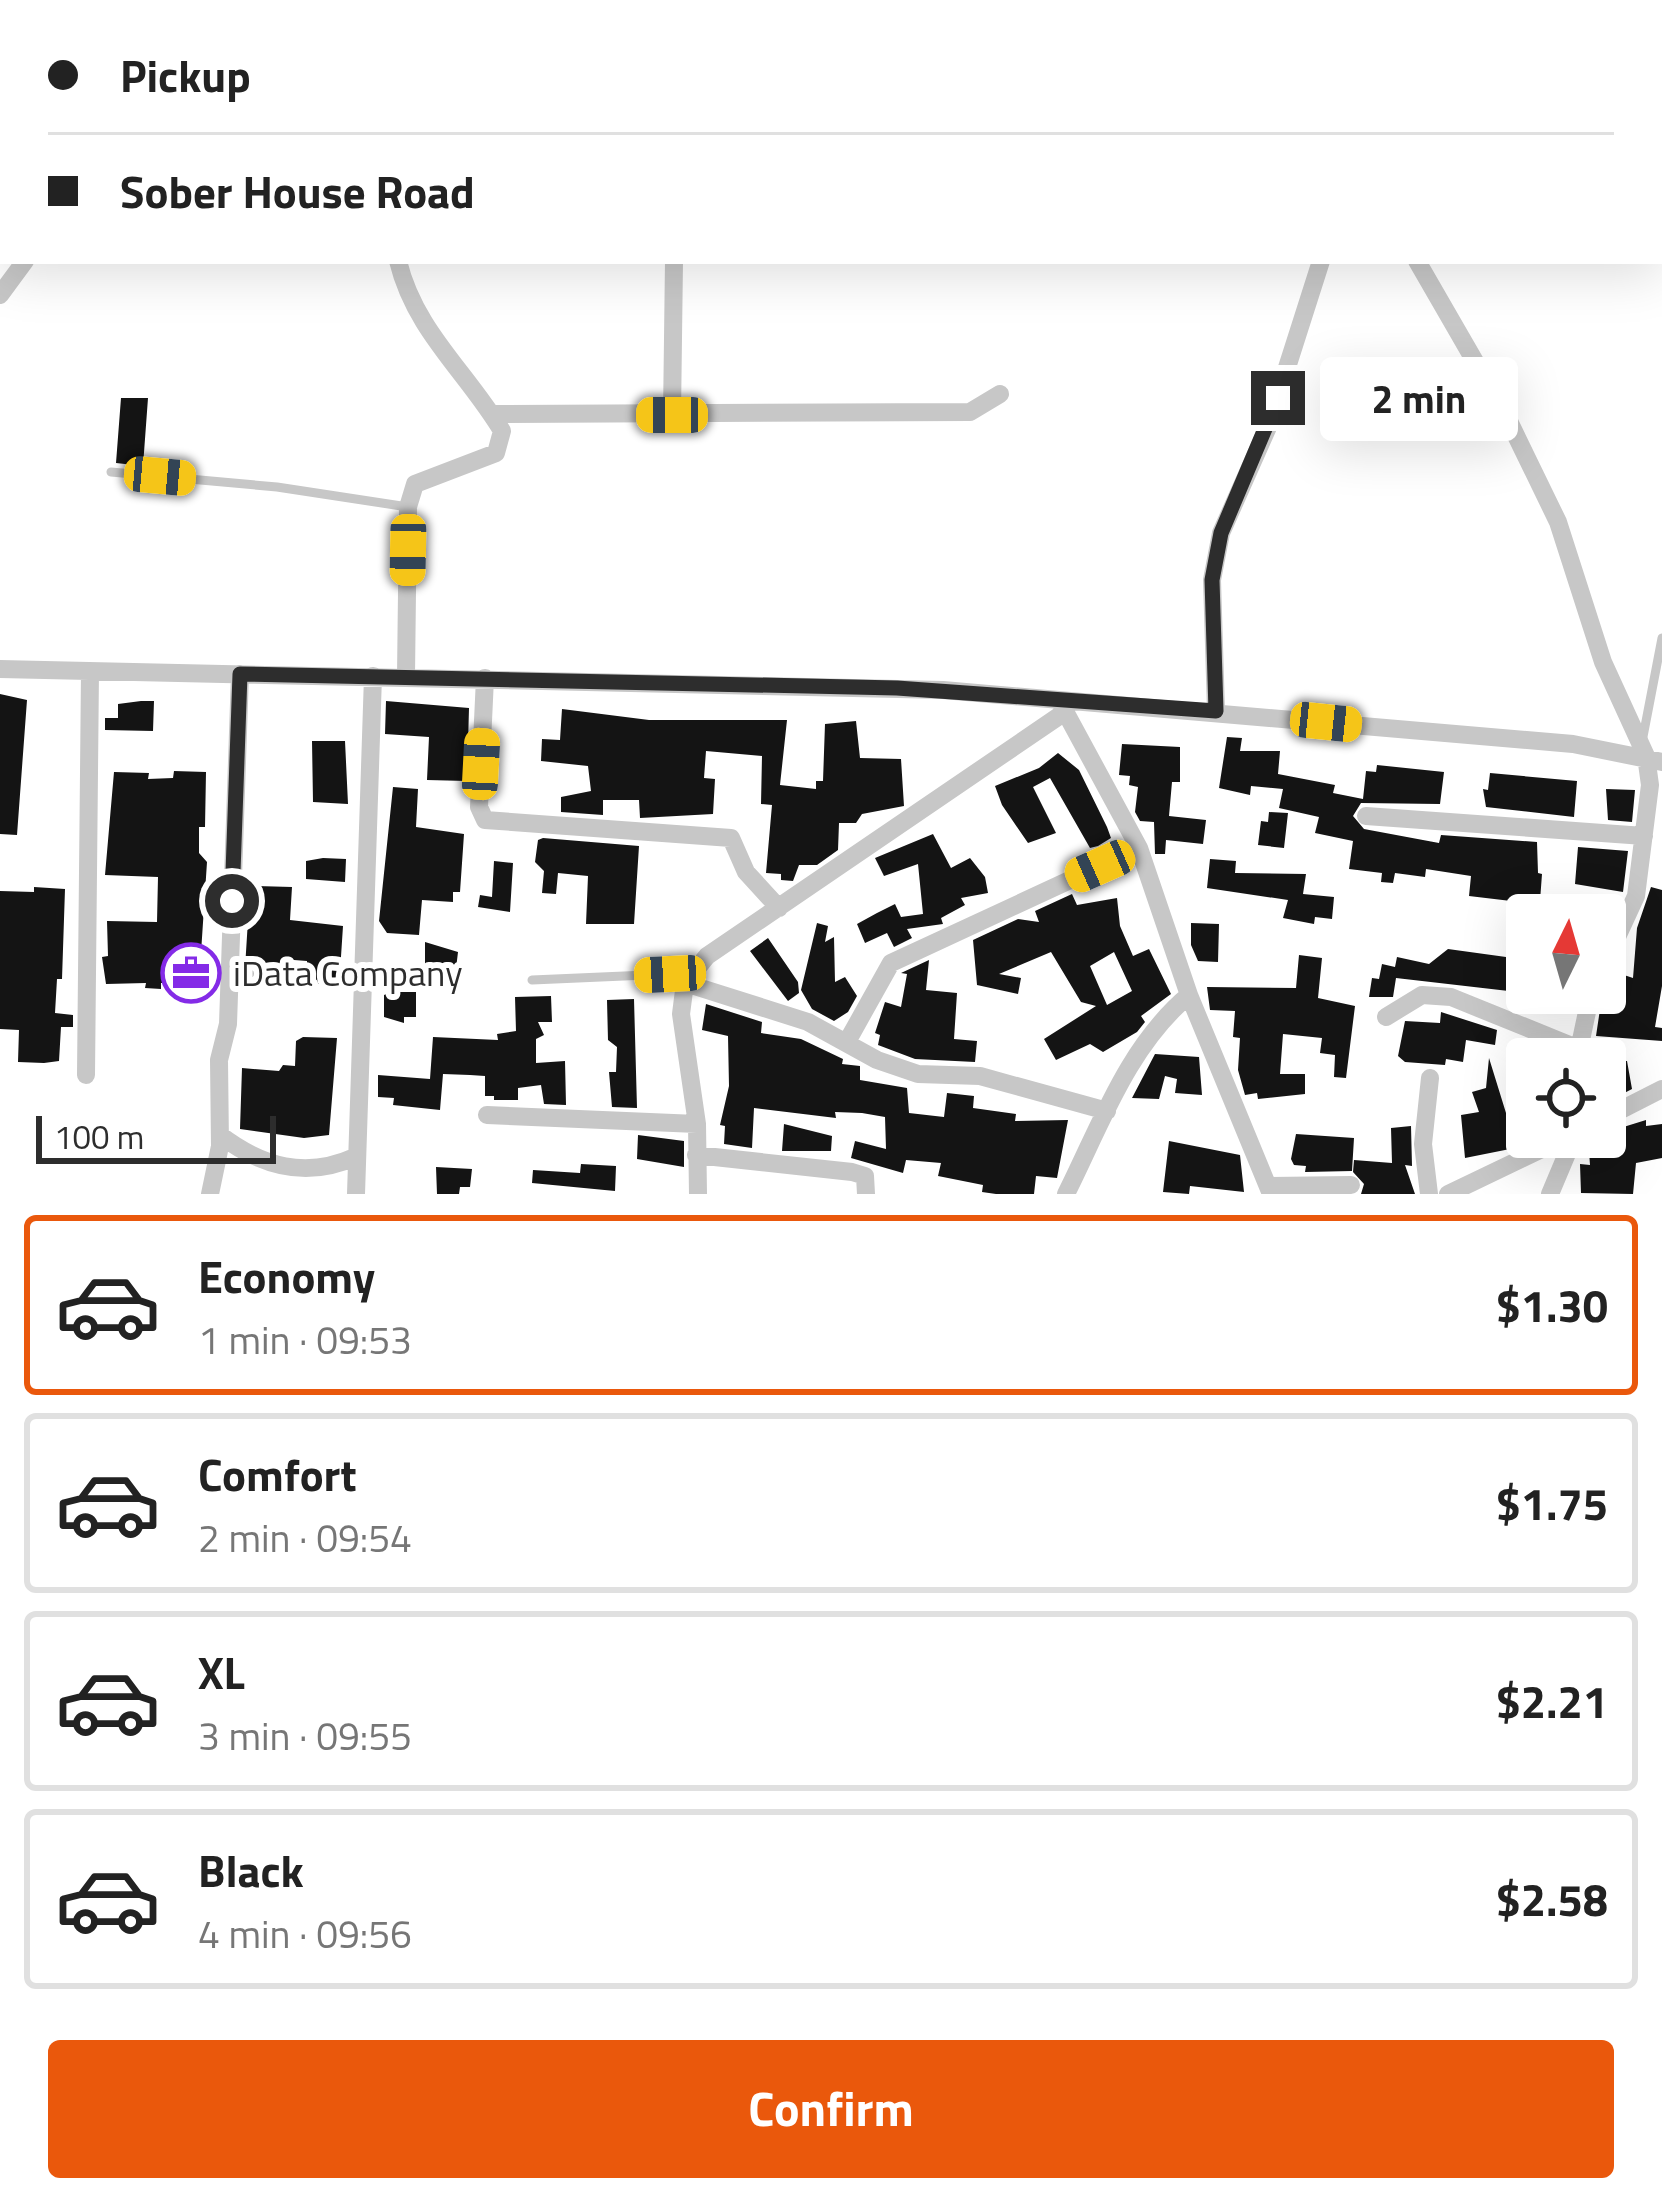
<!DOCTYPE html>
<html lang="en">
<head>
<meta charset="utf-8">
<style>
  body { margin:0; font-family:"Titillium Web",sans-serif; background:#f2f2f2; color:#222; height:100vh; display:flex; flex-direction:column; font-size:45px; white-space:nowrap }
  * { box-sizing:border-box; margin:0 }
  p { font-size:39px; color:#767676 }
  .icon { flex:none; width:66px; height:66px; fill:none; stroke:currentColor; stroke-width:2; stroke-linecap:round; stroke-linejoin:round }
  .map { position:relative; height:1194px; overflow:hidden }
  .panel { display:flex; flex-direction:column; background:#fff; flex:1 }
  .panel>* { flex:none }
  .hud { position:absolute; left:0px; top:0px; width:1662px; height:264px; box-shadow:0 12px 48px #0002; display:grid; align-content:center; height:264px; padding:0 48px; background:#fff }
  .needle { width:78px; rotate:5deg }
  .controls { position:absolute; left:1506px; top:894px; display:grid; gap:24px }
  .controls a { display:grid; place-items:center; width:120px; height:120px; border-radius:12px; background:#fff; box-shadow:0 12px 48px #0002; font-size:60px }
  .scale { position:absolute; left:36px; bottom:30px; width:240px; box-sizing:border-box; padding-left:12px; border:6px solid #2d2d2d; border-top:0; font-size:33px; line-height:42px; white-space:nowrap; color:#2d2d2d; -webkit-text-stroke:9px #fff; paint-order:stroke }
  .end { position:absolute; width:54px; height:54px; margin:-27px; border:15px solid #2d2d2d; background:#fff; box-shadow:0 0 0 6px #fff }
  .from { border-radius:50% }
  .bubble { position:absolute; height:84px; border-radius:12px; background:#fff; box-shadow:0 12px 48px #0002; font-size:39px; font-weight:700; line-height:84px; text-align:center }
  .car { position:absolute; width:36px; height:72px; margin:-36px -18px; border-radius:15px; box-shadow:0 0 9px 3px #0007; background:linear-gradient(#f5c518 24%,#345 0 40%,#f5c518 0 76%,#345 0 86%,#f5c518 0) }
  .hud b { display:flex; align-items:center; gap:42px; height:114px; font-size:45px }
  .hud b+b { border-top:3px solid #e0e0e0 }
  .hud i { width:30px; height:30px; background:#222 }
  ul { padding:21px 0 0; list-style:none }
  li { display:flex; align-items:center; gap:36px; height:180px; margin:0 24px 18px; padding:0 24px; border:6px solid #e0e0e0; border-radius:12px }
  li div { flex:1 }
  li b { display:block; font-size:45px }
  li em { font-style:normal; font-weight:700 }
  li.current { border-color:#ea580c }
  li>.icon { width:108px; height:108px; stroke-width:1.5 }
  .action { display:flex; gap:24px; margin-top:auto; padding:24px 48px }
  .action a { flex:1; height:138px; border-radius:12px; background:#ea580c; color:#fff; font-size:48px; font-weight:700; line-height:138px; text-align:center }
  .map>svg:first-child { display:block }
  .building { fill:#141414; fill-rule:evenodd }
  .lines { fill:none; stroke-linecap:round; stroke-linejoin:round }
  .lane { stroke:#c7c7c7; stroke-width:9 }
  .street { stroke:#c7c7c7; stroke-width:18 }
  .route { stroke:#2d2d2d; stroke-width:15 }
  .labels { text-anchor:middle; stroke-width:12; stroke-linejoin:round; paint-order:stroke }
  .poi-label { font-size:36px; fill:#2d2d2d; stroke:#fff; text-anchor:start }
</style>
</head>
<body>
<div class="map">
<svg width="1662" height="1194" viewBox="0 0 1662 1194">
  <rect width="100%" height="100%" fill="#fff"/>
  <path class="building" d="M121,398h27l-5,68 -27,-3z
    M0,694l27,6 -10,135 -17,-1z
    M141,701h13l-1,30 -48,-1v-12h13v-14z
    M386,701l83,7 -2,73 -40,-1 2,-43 -44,-3z
    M562,709l87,11h138l-7,65 36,4v-8h7l2,-57 31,-3 4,37 41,1 3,47 -42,8 -6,9h-17l-1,27 -21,15h-18l-6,16 -12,-1v-6l-15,-1 6,-68 -11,-1 1,-48 -56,-5 -2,27 11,1 -2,35 -73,4 -1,-18h-36v15l-42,-3v-15l30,-6 -3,-25 -47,-5 1,-22 18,1z
    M1227,737l15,1 -2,13h40l-2,23 57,11 -2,8 30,6 3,-28 10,1 1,-7 67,7 -4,32 -79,-1 -8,13 11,13 75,14 2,-8 96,7 1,31 4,1 -2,27 -6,-1 -1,15h-6v78l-131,-15 -3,19h-24l3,-19 7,1 3,-15 13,3 2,-10 32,7 19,-15 58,8 5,-56 -42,-5 2,-20 -45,-7 -1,8 -30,-4 -2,10 -12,-1 1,-9 -33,-4 4,-28 -38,-8 4,-16 -40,-9 4,-19 -32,-3 -1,9 -31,-7z
    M312,741h33l3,63 -35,-2z
    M1122,744l58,3v35h-8l-3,34 37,4 -3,24 -37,-4 -1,14h-10l-1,-32 -14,-1 -5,-9 3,-25 -9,-2 1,-9 -11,-1z
    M1058,753l21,17 28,57 4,11 -13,8 -8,2 -40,-70 -17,9 23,46 -28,10 -26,-38 -7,-19 44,-18z
    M174,771l32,1 -1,55h-6v26l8,9 -8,121h-38v6l-16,-1 1,-5 -40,1 -4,-27 6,-1 -1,-35 50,1 1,-45 -53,-2 9,-103 35,1 -1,6 25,-1z
    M1490,773l87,8 -3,36 -88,-10 -3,-18 5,1z
    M393,787l25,2 -2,38 48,7 -4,58h-7v10l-31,-2 -3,35 -32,-2 -8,-12z
    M1606,789l29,1 -3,32 -24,-2z
    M1269,812l19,1 -4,35 -26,-3 3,-24 7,1z
    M933,834l18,34 19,-10 15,19 3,16 -27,5 4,7 -24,13 2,6 -36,5 5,9 -18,9 -7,-14 -22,10 -8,-19 20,-11 18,-9 6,13 22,-3 -5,-50 -34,12 -9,-18z
    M543,838l96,8 -5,78h-48l2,-48 -30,-3 -2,21 -14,-1 2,-22 -9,-9 3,-22z
    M1578,847l50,4 -5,41 -48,-8z
    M323,858l23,1 -1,23 -39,-3v-18z
    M1210,859l26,2 -1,12 71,1 -3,20 31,3 -2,22 -17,-2 -1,7 -31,-6 5,-18 -81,-12z
    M494,861l19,2 -3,49 -32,-5 2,-12 12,2z
    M256,886l36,1 -2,33 53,6 -4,61 -32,-5v-21l-26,-2 -2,27 -35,-2 6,-96z
    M34,887l31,2 -3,90h-5l-2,34 18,2v12h-12l-2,34 -15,2 -26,-1 1,-32 -19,-1v-138l34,1z
    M1651,887l11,3v96l-7,41 7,1v13l-66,-5 9,-60 10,-4 18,6 4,-50z
    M1072,894l5,11 40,-7 3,28 13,30 16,-7 22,45 -30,22 4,6 -8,10 -34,20 -13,-8 -34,16 -12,-21 52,-33 -15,-4 -30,-50 -52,22 22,4 -3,16 -41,-9 -4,-45 45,-21 21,3 -4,-11zM1114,952l18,39 -25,14 -17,-39z
    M817,923l11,3 -3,16 9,-5 1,45 10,-5 12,19 -9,16 -14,9 -22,-12 -11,-19z
    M1191,923l28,1 -1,38 -20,-1 -7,-16z
    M768,938l30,44 1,11 -11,8 -38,-50z
    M425,942l33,10 -3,25 -30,-4z
    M1299,955l23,3 -4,40 37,8 -9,72 -12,-1 1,-22 -15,-2 2,-15 -39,-4 -3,40h25v20l-47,5 -1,-6 -12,2 -7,-25 2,-32 -7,-1 2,-26 -25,-1 -3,-23 89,1z
    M929,960l-3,30 31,3 -3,46 23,2 -2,21 -60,-3 -37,-14 2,-10 -5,-2 10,-31 16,5 6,-33 -6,-1z
    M391,992h25v25h-12v6l-20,-6v-22z
    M551,996l1,26h-14l6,13 -8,4v24l29,-2 1,44 -22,-1 -3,-19 -23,3v12h-24v-4h-9v-20l-15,-1 -27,-1 -3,36 -47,-5 1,-7 -16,-1v-22l52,4 3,-42 65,3 -1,-6 19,-3 -1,-34z
    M634,999l3,109 -25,-1 -3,-35h7l1,-25 -9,-7 -1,-40z
    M706,1004l56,18 -1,11 40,6 42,20 -1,5 18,2v14l47,8 2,25 35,4 3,-24 27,3 -1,12 43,6 -1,7 53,-1 -11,58 -21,-2 -2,18h-38l-14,-2 1,-7 -45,-9 3,-13 -35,-3 -3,13 -52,-15 4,-17 31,8 -1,-32 -23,-4 -27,-1 1,6 -82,-10 -2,40 -28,-4 1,-18 -5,-1 9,-39 -1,-50 -26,-6z
    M1441,1012l56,18 -2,15 -29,-5 -3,22 -17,-3 -1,6 -40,-3 -7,-6 7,-35 35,2z
    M303,1037l34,1 -8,97 -25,3 -64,-9 2,-61 37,3 4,-6 12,1 1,-25z
    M1155,1054l44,3 3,38 -27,-2 2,-14 -12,-3 -6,23 -27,-1z
    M1489,1058l17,55 4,36 -45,9 -4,-43 18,-3 -7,-20 14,-4z
    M1605,1060l22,1 5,28 -27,14z
    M1646,1120v6l16,-2v34l-26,5 -3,31 -52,-1 -1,-29 10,1 -2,-27z
    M784,1124l48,12 -1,15h-49z
    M1411,1126l1,40 -7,-1 10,29h-54l3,-10 -11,-12 1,-12 38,3 -1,-35z
    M1296,1134l58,4 -2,33 -47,1 1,-6 -12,-1 -3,-6z
    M638,1135l46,6v26l-47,-8z
    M1169,1141l71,14 4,37 -54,-6 -1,8 -26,-2z
    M581,1164l35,2 -1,25 -83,-8 1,-13 47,3z
    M436,1167l36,2 -2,18h-10l-1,7h-22z"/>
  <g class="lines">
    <path class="lane" d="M111,472l166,15 131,20
      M1642,742l20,-104
      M532,980l138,-6 15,9"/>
    <path class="street" d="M391,0v3
      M1402,3l1,-3
      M0,65h3
      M398,261c17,70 68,110 104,170l-6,22 -81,31 -7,23 -2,169
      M1417,261l90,156 51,105 45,140 43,94 4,29 -14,111 -31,67
      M0,295l25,-34
      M491,414l479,-2 30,-18
      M672,415l2,-154
      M0,669l943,21 630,54 89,18
      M485,678l-6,129 6,13 246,18 15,34 33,36
      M1061,704l78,144 50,147 82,199
      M1216,711l-4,-131 9,-47 47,-106 53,-166
      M1366,816l278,20
      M685,983l123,39 69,38 41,14 62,2 127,35
      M1386,1017l36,-22 29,2 126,51
      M848,1040l43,-77 248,-115
      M1577,1059l14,-66
      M86,1075l4,-404
      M487,1115l210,9
      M1605,1118l57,-29
      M220,1135c42,32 86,44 135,22
      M696,1155l156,17 13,4 1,18
      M1268,1186l83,-1
      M210,1194l10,-48 -1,-86 9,-36 12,-350
      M356,1194l17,-518
      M698,1194l-1,-70 -16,-110 4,-31 22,-27 358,-244
      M1066,1194c35,-70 62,-148 123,-199
      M1429,1194l-6,-50 7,-66
      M1448,1194l119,-57
      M1550,1194l24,-57"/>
  </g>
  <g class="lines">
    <path class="route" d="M232,901l8,-227 657,14 319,23 -4,-131 9,-47 57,-135"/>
  </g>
  <defs>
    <symbol id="office-ring" viewBox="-11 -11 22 22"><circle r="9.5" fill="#fff" stroke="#842be7" stroke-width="1.5"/><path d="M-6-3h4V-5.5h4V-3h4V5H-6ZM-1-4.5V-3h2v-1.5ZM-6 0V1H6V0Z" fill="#842be7"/></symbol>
  </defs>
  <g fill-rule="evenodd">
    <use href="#office-ring" x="158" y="940" width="66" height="66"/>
  </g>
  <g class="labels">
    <g class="poi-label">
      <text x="233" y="986">iData Company</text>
    </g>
  </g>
</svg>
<div class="controls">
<a><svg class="needle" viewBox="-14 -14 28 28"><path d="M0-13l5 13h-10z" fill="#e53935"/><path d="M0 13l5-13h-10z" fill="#767676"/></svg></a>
<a><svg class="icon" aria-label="locate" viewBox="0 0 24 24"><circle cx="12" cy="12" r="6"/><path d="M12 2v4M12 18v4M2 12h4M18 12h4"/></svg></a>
</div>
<div class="scale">100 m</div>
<i class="end from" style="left:232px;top:901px"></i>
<i class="end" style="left:1278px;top:398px"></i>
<div class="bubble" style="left:1320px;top:357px;width:198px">2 min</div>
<i class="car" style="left:672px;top:415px;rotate:270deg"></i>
<i class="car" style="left:160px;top:476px;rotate:95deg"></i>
<i class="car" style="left:408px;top:550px;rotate:181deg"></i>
<i class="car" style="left:1326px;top:722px;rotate:96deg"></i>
<i class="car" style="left:481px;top:764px;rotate:3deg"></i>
<i class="car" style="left:1100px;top:866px;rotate:246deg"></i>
<i class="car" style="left:670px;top:974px;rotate:267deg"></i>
<div class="hud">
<b><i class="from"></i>Pickup</b>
<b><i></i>Sober House Road</b>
</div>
</div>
<section class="panel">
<ul>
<li class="current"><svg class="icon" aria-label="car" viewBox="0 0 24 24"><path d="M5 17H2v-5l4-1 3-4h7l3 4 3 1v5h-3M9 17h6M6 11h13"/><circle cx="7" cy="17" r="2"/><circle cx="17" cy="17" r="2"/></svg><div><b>Economy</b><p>1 min · 09:53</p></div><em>$1.30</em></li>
<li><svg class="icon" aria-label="car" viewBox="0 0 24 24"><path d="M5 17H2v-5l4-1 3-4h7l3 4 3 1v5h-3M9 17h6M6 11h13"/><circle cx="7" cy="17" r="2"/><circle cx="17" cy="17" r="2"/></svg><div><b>Comfort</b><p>2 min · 09:54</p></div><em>$1.75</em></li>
<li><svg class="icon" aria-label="car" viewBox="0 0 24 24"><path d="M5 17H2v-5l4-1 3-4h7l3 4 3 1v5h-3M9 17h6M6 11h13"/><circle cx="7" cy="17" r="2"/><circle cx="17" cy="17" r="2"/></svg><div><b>XL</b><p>3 min · 09:55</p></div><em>$2.21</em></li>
<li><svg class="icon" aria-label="car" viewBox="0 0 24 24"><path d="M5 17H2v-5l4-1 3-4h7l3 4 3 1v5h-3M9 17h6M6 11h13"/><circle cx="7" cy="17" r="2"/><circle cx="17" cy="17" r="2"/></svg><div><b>Black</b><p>4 min · 09:56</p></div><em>$2.58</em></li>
</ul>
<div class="action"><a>Confirm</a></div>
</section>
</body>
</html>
